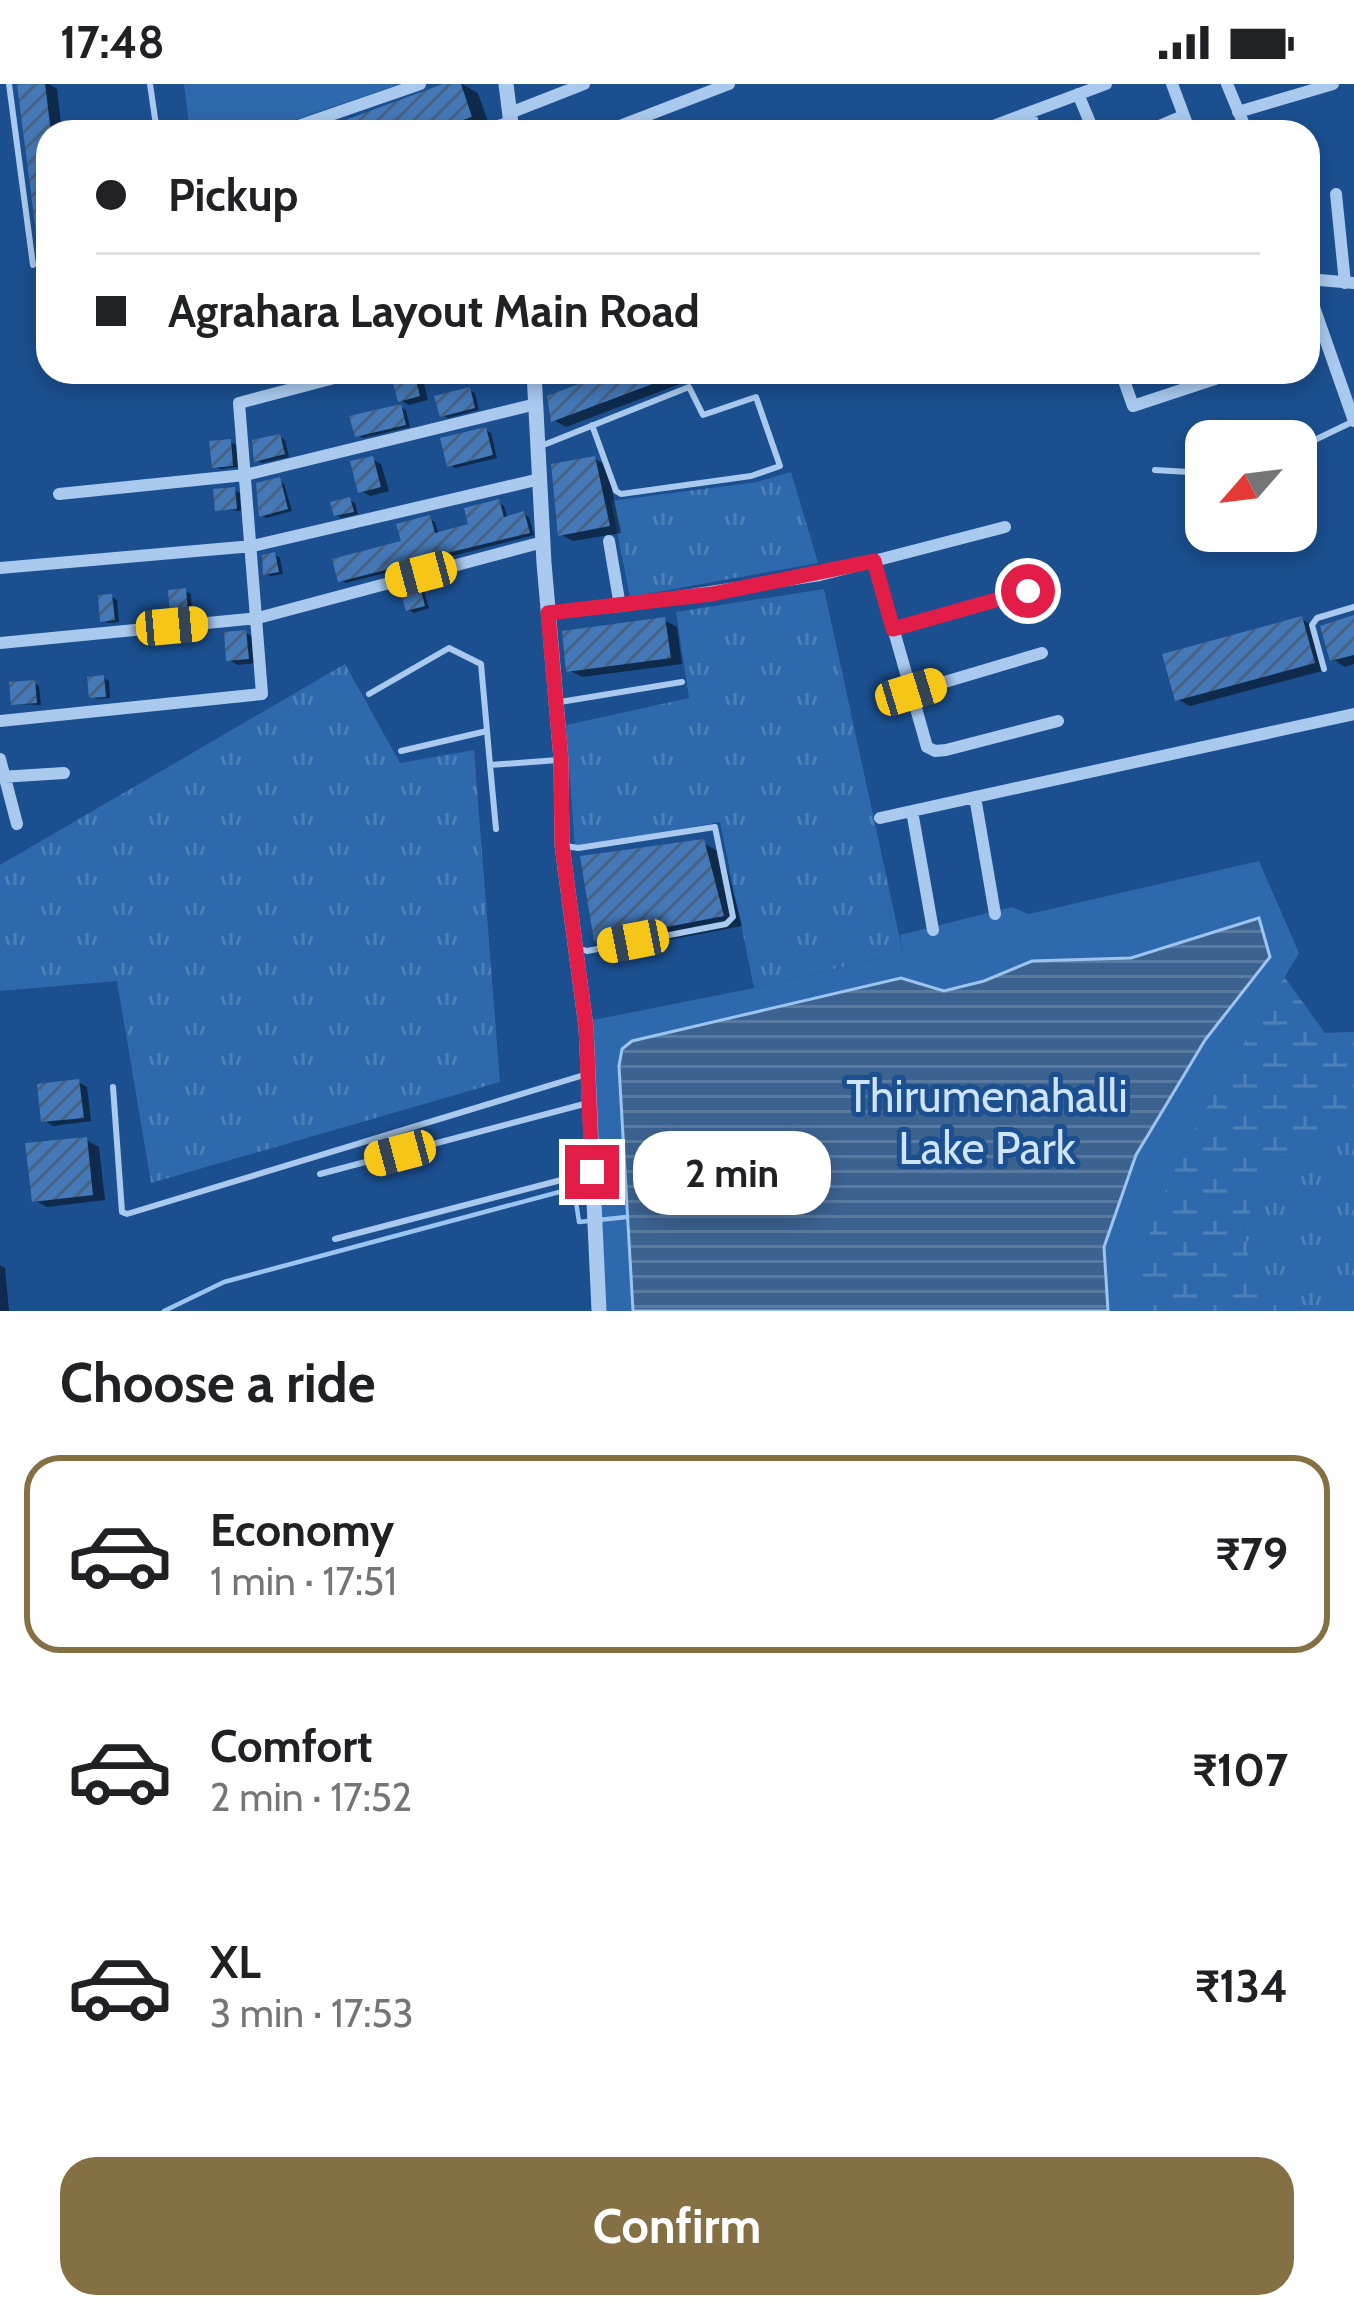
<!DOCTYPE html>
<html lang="en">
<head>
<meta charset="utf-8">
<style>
  body { margin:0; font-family:Cabin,sans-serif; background:#f6f6f6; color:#202124; height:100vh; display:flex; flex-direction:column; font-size:45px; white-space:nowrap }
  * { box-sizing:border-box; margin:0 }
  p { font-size:39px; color:#757577 }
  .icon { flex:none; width:66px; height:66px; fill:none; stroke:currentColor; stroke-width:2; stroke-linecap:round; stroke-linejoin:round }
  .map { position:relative; height:1227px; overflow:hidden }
  .sheet { display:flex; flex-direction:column; background:#fff; flex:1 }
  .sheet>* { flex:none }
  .top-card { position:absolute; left:36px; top:36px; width:1284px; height:264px; border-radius:36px; box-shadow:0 6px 18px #0003; display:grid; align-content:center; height:264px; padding:0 60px; background:#fff }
  .needle { width:78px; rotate:242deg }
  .buttons { position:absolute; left:1185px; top:336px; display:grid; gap:24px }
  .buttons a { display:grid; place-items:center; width:132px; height:132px; border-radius:24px; background:#fff; box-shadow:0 6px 18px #0003; font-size:60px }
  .end { position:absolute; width:54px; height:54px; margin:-27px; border:15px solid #e11d48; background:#fff; box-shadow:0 0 0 6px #fff }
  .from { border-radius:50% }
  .bubble { position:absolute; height:84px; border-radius:36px; background:#fff; box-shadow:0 6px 18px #0003; font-size:39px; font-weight:700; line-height:84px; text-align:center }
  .car { position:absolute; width:36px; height:72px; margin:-36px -18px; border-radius:15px; box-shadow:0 0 9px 3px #0007; background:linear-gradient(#f5c518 24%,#345 0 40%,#f5c518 0 76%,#345 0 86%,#f5c518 0) }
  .top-card b { display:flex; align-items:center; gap:42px; height:114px; font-size:45px }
  .top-card b+b { border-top:3px solid #e0e0e0 }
  .top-card i { width:30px; height:30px; background:#202124 }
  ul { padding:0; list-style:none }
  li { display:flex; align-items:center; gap:36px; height:198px; margin:0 24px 18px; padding:0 36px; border:6px solid transparent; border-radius:36px }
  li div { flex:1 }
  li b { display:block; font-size:45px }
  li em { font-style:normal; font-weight:700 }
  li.active { border-color:#847042 }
  li>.icon { width:108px; height:108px; stroke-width:1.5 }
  h2 { padding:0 60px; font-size:54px; line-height:144px }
  .action { display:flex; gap:24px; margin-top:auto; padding:24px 60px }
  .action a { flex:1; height:138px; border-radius:36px; background:#847042; color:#fff; font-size:48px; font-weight:700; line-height:138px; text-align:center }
  .status { display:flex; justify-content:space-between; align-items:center; height:84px; padding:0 60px; background:#fff; direction:ltr }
  .status svg { height:33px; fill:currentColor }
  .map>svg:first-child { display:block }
  .grass { fill:url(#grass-tufts) }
  .wetland { fill:url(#wetland-marsh) }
  .park { fill:#2e69ad }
  .water { fill:url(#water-rules); stroke:#9cc4f0; stroke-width:3 }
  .shadow { fill:#0007 }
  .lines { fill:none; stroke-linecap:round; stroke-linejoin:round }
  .stream { stroke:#9cc4f0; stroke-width:4.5 }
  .building { fill:url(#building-hatch) }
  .service { stroke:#a9c9ee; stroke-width:6 }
  .minor { stroke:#a9c9ee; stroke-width:12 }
  .tertiary { stroke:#a9c9ee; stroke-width:15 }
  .route { stroke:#e11d48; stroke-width:15 }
  .labels { text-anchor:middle; stroke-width:10; stroke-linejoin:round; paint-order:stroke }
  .park-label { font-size:45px; fill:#cfe3fa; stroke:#1b4f8f }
</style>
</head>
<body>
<div class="status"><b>17:48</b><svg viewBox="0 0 49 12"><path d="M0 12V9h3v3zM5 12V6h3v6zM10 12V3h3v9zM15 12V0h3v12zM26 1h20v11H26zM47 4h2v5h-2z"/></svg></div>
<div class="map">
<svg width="1354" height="1227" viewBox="0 0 1354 1227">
  <defs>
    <pattern id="grass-tufts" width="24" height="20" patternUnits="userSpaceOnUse" patternTransform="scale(3)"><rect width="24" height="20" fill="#2e69ad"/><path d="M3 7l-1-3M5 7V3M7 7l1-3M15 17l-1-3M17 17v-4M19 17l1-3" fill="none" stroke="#4d80b9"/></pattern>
    <pattern id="wetland-marsh" width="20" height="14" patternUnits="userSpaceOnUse" patternTransform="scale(3)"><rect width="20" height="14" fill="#2e69ad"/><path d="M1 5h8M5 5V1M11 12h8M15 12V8" fill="none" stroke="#4d80b9"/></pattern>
    <pattern id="water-rules" width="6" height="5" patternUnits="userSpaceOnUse" patternTransform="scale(3)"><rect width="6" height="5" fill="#3c6290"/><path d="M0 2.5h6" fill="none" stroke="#597aa1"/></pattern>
    <pattern id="building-hatch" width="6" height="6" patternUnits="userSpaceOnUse" patternTransform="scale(3)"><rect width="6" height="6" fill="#4478b7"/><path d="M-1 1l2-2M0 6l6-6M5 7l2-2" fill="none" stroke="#486282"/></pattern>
  </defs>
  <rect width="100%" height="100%" fill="#1b4f8f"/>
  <path class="grass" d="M791,388l27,91 -188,34 -19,-96 146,-19z
    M824,505l79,364 -149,35 -34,-166 -145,27 -9,-124 123,-27 -13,-86z
    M345,580l55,99 74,-13 26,332 -349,101 -34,-202 -117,10v-126z
    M1354,1030v197h-74l-31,-54 -5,-29 27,-68z"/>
  <path class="wetland" d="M1270,873l55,76 29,-1v82l-83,46 -27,68 5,29 31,54h-172z"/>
  <path class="park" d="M184,0h216l-141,48h-69z
    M1259,777l40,92c-45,78 -179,272 -156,358h-537l-13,-291 161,-32 149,-35 -3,-18 112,-28 17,7z"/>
  <path class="water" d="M1259,834l11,39 -65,83 -69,115 -32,92 4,64h-475l-14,-245 3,-17 10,-8 269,-63 43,13 40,-10 48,-20 99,-3z"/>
  <path class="shadow" d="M19,0h30l8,5 5,43h-14v179l-4,-2 -4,-37 4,-8z
    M453,0h9l16,9 12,35 -8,4h-161z
    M397,288l24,1 7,27 -19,5 -9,-5z
    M618,288h73l2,7 -127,48 -12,-7 -3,-23z
    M469,306l6,3 4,17 -31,8 -6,-3z
    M400,323l6,3 4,17 -47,11 -6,-3z
    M486,346l5,3 6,25 -42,10 -5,-3z
    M280,353l5,3 4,17 -27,6 -5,-3z
    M231,358l5,3 2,22 -18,2 -6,-3z
    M372,375l9,5 8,27 -19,5 -9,-5z
    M595,375l12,7 14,67 -48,8 -13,-7z
    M279,397l5,3 8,27 -26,7 -5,-3z
    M234,406l6,3 1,18 -23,-2z
    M350,416l5,3 3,11 -17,4 -5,-4z
    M499,419l5,3 4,13 15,-5 6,3 5,18 -188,48 -6,-3 64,-37 26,-24 5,3 4,13 33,-9z
    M275,471l5,3 3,16 -12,2 -5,-2z
    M419,505l5,3 5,16 -15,5 -5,-3z
    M185,507l6,3 1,20 -14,1 -6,-3z
    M112,513l5,3 2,22 -11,1 -5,-3z
    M1354,534v46l-9,3 -13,-8z
    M1301,535l13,7 12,44 -136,36 -13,-7z
    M664,536l13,7 5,37 -100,13 -13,-7z
    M246,549l9,5 2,25 -19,2 -9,-5z
    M104,594l5,3 1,17 -13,1 -5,-3z
    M34,599l5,3 2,19 -27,-1z
    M703,759l20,11 19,72 -126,24 -19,-11z
    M78,998l9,5 4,34 -38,5 -9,-6z
    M86,1056l13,7 6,53 -58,7 -13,-7z
    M0,1181l5,3 4,43h-9z"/>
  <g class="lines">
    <path class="stream" d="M164,1227l60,-29 350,-94 5,34 48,-5"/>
  </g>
  <path class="building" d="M17,0h28l6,48h-3v174l-7,1 -4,-36 3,-7z
    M443,0h18l11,33 -45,15h-114z
    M390,288h24l6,24 -22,6z
    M610,288l72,1 -131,49 -4,-26z
    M470,303l5,21 -35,9 -6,-21z
    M401,320l5,21 -51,12 -6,-21z
    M486,343l7,28 -46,12 -7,-29z
    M280,350l5,20 -31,8 -2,-22z
    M231,355l2,27 -21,2 -3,-27z
    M373,372l8,31 -23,6 -8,-32z
    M595,372l15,70 -52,10 -7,-72z
    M280,393l8,32 -29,8 -3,-34z
    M235,403l2,22 -22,2 -2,-22z
    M350,413l4,15 -20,4 -4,-14z
    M499,415l5,18 20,-6 6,22 -91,22 -45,16 -1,-3 -55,14 -6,-23 69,-18 -5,-17 34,-9 5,18 33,-9 -4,-16z
    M275,468l4,20 -16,3 -1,-20z
    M420,502l5,20 -19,5 -6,-20z
    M186,504l2,24 -18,2 -2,-24z
    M112,510l3,26 -15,2 -2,-27z
    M1354,531v40l-24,6 -10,-35z
    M1302,532l13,47 -140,38 -13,-47z
    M665,533l6,41 -105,14 -4,-41z
    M246,546l3,29 -23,2 -2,-29z
    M104,591l2,22 -17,1 -2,-21z
    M35,596l2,23 -26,2 -2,-23z
    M704,755l20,77 -130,25 -14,-85z
    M79,995l5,39 -43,4 -4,-38z
    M87,1053l6,58 -61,7 -7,-59z"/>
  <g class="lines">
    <path class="service" d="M9,0l24,181
      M150,0l7,48
      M800,45l1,3
      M468,48l39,-12
      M540,362l6,-2 143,-57 14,28 53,-18 24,69 -29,10 -130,18 -5,-3 -24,-66
      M1296,365l56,-27
      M1155,386l51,3
      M1324,585l-12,-44 5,-7 37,-11
      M369,610l80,-46 32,16 6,67
      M560,618l122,-20
      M401,667l86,-20 3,34 68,-5
      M490,681l6,64
      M566,762l12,2 137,-21 18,90 -7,7 -139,27 -10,-3
      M113,1003l9,125 5,2 457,-139
      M320,1090l268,-71
      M335,1155l253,-66"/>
    <path class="minor" d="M1172,0l18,48
      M1227,0l20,48
      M1078,10l16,38
      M1030,28l5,20
      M1238,28l95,-28
      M510,29l74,-29
      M281,48l139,-48
      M604,48l125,-48
      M977,48l129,-48
      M1145,48l38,-16
      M1336,110l9,89
      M1308,195l46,4
      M1308,206l46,131
      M1121,288l12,34 103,-34
      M59,410l186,-19 291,-71
      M874,477l53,186 8,4 11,-1 112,-29
      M0,484l253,-22 287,-67
      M620,522l200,-31 185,-48
      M548,529l72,-7 -11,-65
      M893,545l135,-38
      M0,559l258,-25 285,-76
      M911,608l131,-39
      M0,637l262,-27 -23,-291 118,-31
      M0,675l17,65
      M1,693l63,-4
      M975,713l20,117
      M912,727l21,119
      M880,734l474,-104"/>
    <path class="tertiary" d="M506,0l6,48
      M534,288l10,191 17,196 1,86 24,182 13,284"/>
  </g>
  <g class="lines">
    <path class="route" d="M592,1088l-6,-145 -24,-182 -1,-86 -13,-146 164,-19 162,-33 19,68 135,-38"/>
  </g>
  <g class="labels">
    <g class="park-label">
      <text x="987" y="1028">Thirumenahalli<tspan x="987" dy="52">Lake Park</tspan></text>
    </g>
  </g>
</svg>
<div class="buttons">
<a><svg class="needle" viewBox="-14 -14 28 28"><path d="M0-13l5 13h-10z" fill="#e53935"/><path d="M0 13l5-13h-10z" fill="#757577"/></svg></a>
</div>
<i class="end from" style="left:1028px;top:507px"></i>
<i class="end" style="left:592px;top:1088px"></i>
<div class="bubble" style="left:633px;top:1047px;width:198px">2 min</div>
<i class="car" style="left:421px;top:490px;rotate:255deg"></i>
<i class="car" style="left:172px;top:542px;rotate:85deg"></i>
<i class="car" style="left:911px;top:608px;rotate:73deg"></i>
<i class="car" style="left:633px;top:857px;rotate:259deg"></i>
<i class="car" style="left:400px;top:1069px;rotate:255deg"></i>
<div class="top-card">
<b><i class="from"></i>Pickup</b>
<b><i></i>Agrahara Layout Main Road</b>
</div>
</div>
<section class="sheet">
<h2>Choose a ride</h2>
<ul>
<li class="active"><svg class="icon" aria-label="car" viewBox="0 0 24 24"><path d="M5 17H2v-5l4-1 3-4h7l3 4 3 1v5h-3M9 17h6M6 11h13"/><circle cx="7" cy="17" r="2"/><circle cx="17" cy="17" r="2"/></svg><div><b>Economy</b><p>1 min · 17:51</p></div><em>₹79</em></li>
<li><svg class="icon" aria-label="car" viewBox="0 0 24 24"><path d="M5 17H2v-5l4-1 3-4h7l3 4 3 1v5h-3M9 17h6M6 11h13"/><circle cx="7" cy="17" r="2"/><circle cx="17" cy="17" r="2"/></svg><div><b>Comfort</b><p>2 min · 17:52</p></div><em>₹107</em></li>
<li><svg class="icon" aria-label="car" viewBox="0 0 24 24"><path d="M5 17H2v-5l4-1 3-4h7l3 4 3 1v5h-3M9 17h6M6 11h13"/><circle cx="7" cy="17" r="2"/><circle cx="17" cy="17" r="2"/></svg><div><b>XL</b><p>3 min · 17:53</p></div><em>₹134</em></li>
</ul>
<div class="action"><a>Confirm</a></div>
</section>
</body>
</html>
